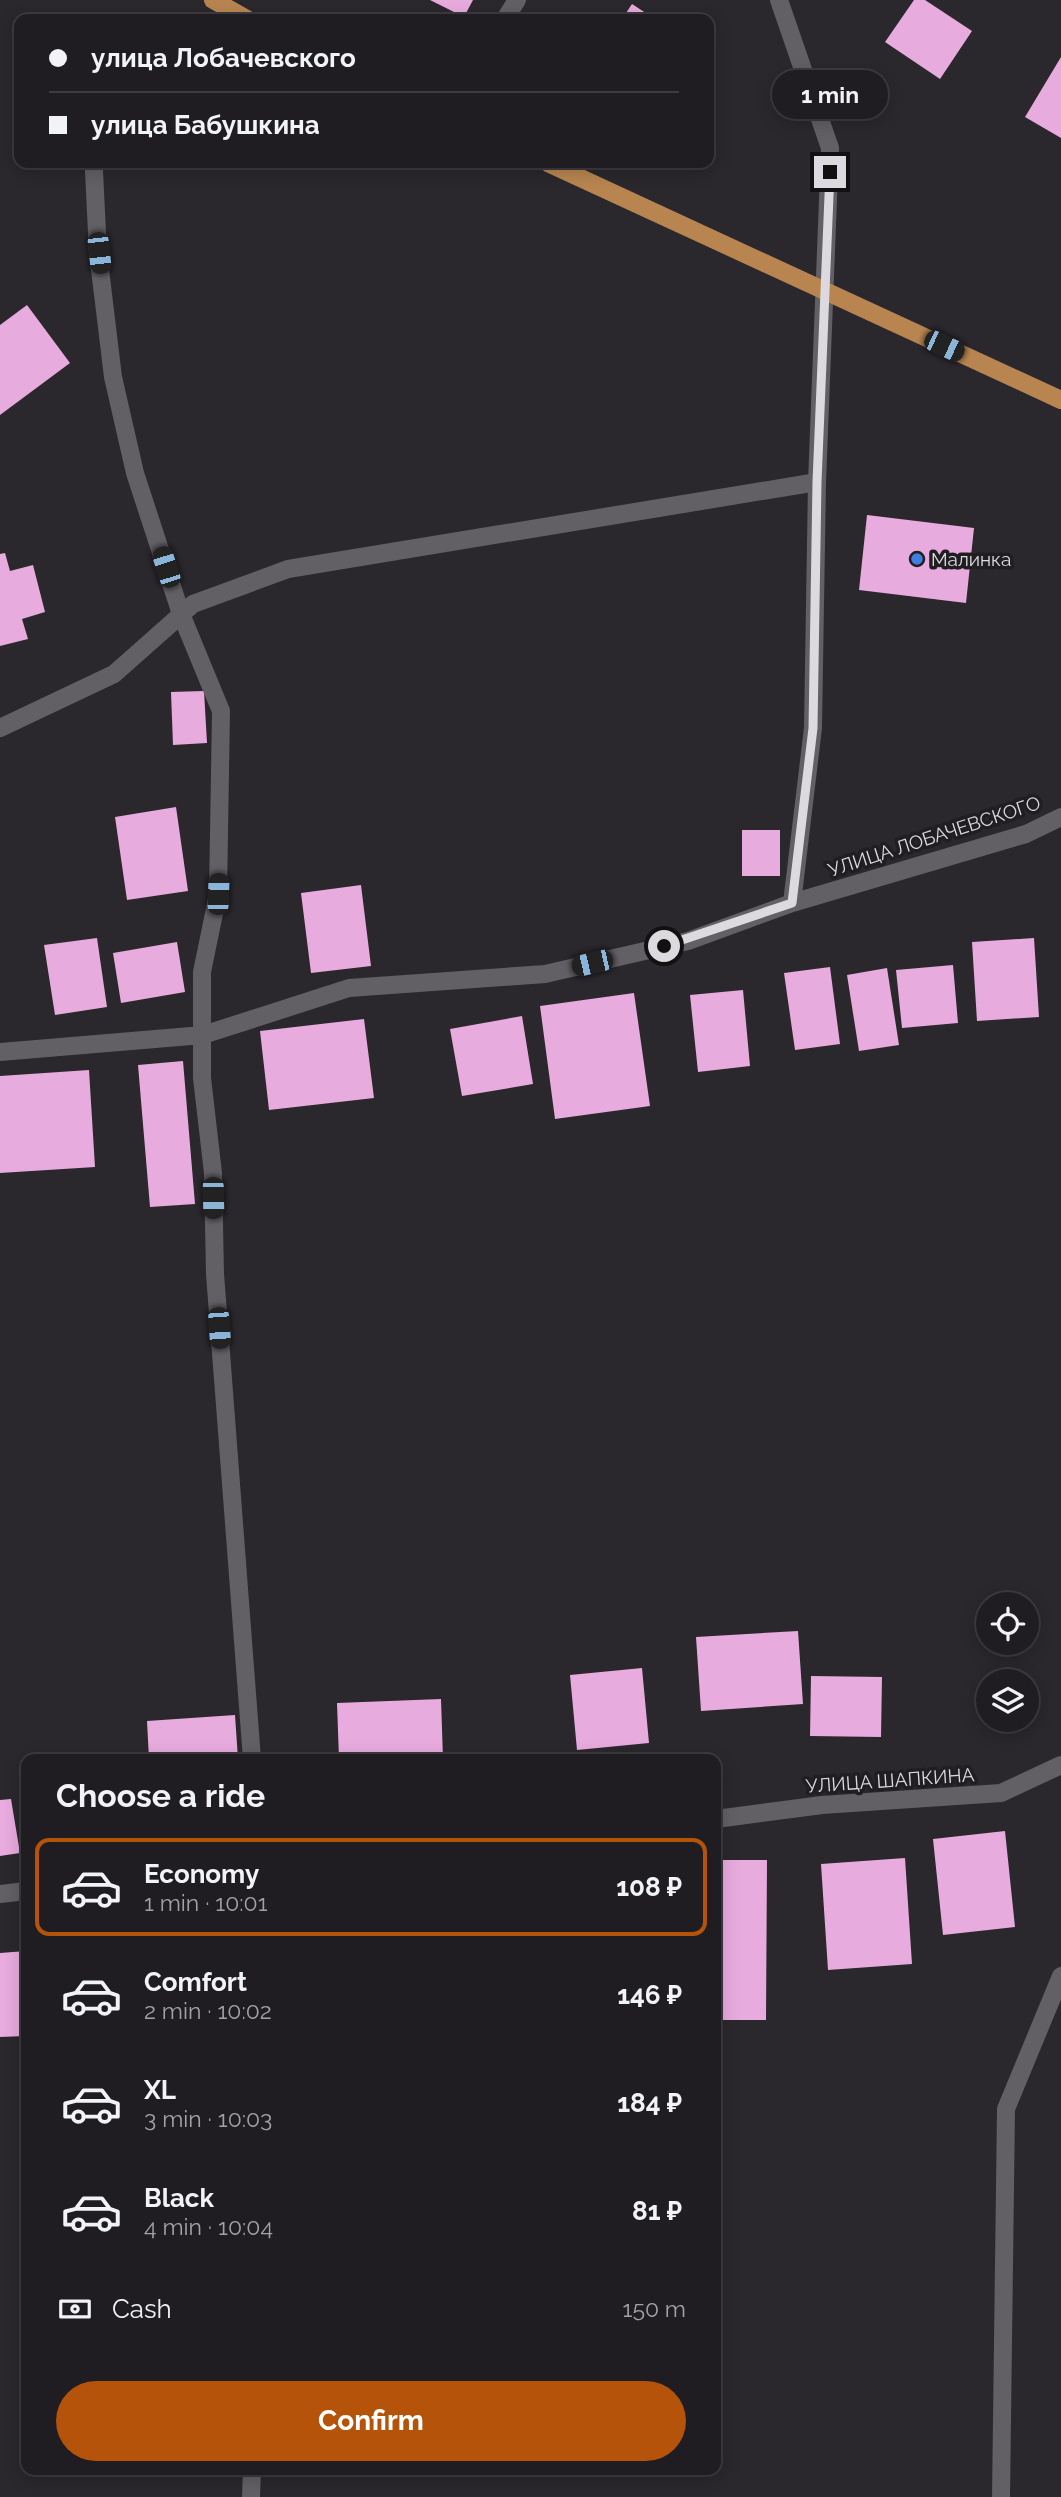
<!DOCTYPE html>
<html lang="en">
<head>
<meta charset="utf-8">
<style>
  body { margin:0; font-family:Raleway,sans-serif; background:#2d2a2f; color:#f1f3f6; height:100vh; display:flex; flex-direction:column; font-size:26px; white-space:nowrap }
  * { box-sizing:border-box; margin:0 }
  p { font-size:23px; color:#a2a2a5 }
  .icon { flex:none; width:38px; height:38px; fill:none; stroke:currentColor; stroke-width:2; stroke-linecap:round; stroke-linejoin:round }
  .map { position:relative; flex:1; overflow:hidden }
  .panel { position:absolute; left:21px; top:1754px; width:700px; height:721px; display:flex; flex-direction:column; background:#201d22; border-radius:14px; box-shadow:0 4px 18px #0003,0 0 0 2px #3d3b40 }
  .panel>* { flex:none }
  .banner { position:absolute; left:14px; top:14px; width:700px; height:154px; border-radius:14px; box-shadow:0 4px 18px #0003,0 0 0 2px #3d3b40; display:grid; align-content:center; height:154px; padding:0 35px; background:#201d22 }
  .fabs { position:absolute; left:976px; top:1592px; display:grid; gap:14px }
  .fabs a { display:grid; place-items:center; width:63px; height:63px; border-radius:50%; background:#201d22; box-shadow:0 4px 18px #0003,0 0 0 2px #3d3b40; font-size:35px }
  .end { position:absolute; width:32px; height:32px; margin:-16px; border:9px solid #dcdade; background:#111; box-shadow:0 0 0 4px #111 }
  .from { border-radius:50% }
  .bubble { position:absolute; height:49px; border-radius:24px; background:#201d22; box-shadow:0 4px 18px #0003,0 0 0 2px #3d3b40; font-size:23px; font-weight:700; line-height:49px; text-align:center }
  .car { position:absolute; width:21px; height:42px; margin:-21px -10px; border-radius:9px; box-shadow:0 0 5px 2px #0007; background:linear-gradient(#222 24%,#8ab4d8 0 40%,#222 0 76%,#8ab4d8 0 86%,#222 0) }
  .banner b { display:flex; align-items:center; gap:24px; height:66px; font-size:26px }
  .banner b+b { border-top:2px solid #3d3b40 }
  .banner i { width:18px; height:18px; background:#f1f3f6 }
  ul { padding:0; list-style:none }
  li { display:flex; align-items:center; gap:21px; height:98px; margin:0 14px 10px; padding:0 21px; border:4px solid transparent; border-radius:14px }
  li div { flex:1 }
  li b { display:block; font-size:26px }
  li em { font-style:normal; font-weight:700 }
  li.active { border-color:#b45309 }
  li>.icon { width:63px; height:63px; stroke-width:1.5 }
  h2 { padding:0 35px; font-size:32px; line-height:84px }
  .pay { display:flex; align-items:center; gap:18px; height:77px; padding:0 35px; font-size:26px }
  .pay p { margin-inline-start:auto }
  .button { display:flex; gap:14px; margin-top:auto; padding:14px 35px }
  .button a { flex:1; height:80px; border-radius:42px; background:#b45309; color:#fff; font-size:28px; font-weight:700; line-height:80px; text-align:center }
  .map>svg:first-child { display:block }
  .building { fill:#e8abde }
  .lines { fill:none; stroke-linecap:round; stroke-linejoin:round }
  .minor { stroke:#625f65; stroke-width:18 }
  .major { stroke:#b88550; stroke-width:18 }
  .route { stroke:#dcdade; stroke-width:9 }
  .shop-dot { fill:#3f7fe0; stroke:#211e23; stroke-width:2.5 }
  .labels { text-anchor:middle; stroke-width:7; stroke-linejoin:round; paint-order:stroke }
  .poi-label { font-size:19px; fill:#dcdade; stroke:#211e23; text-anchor:start }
  .street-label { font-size:19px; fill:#dcdade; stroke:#211e23 }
</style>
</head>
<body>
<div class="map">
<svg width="1061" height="2497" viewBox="0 0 1061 2497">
  <rect width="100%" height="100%" fill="#2a272d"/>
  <path class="building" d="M430,0h43l-9,17z
    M914,0h11l47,31 -32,48 -55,-37z
    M632,4l23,15h-33z
    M1061,57v81l-36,-21z
    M27,305l43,58 -70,52v-90z
    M867,515l107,13 -8,75 -107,-13z
    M5,553l5,18 23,-6 12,47 -23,7 6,20 -28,7v-92z
    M204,691l3,52 -34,2 -2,-53z
    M176,807l12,84 -61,9 -12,-83z
    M742,830h38v46h-38z
    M361,885l10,81 -60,7 -10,-80z
    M97,938l10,69 -52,8 -11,-70z
    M1034,938l5,79 -62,4 -5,-79z
    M177,942l8,50 -64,11 -8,-50z
    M953,965l5,58 -56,5 -6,-58z
    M830,967l10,77 -45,6 -11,-77z
    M887,968l12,77 -40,6 -12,-76z
    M743,990l7,76 -52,6 -8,-77z
    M634,993l16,113 -95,13 -15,-113z
    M522,1016l11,68 -71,12 -12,-67z
    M364,1019l10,79 -105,12 -9,-79z
    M183,1061l12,143 -45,3 -12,-142z
    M89,1070l6,97 -95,6v-97z
    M798,1631l5,73 -102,7 -5,-74z
    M642,1668l7,75 -72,7 -7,-75z
    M811,1676l71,1 -1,60 -71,-1z
    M441,1699l2,60h-104l-2,-56z
    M235,1715l3,44h-89l-2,-38z
    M11,1799l9,54 -20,3v-56z
    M1005,1831l10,96 -72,8 -10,-96z
    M905,1858l7,106 -84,6 -7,-106z
    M716,1860h51l-1,160h-50z
    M26,1951v85l-26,1v-84z"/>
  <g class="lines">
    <path class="minor" d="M779,0l51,148 -13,334 -4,246 -21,175
      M505,19l12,-19
      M94,171l4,82 15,124 22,96 46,141 40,97 -3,183 -16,78v106l11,95 2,101 37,485
      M0,728l114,-54 79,-70 95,-35 529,-87
      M0,1052l203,-17 146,-47 196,-14 143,-33 104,-38 234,-69 35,-17
      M716,1819l106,-14 179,-12 60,-28
      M0,1894l26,-3
      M251,2497l1,-28
      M1001,2497l5,-388 55,-133"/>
    <path class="major" d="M213,0l34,19
      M548,163l513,237"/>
  </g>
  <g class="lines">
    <path class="route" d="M664,946l128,-43 21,-175 4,-246 13,-310"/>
  </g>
  <circle class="shop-dot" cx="917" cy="559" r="7"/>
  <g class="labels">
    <g class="poi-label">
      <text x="931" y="566">Малинка</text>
    </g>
    <g class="street-label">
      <text transform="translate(934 836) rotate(-18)" y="7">УЛИЦА ЛОБАЧЕВСКОГО</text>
      <text transform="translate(890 1780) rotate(-4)" y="7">УЛИЦА ШАПКИНА</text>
    </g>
  </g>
</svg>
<div class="fabs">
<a><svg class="icon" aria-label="locate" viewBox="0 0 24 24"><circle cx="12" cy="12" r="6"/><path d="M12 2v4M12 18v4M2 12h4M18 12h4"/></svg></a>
<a><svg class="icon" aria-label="layers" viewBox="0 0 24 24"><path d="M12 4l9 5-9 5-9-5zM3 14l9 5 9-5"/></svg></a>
</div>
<i class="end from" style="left:664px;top:946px"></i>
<i class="end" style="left:830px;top:172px"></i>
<div class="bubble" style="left:772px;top:70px;width:116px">1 min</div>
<i class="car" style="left:99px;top:253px;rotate:174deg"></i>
<i class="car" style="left:944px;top:346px;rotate:115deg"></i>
<i class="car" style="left:166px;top:567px;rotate:342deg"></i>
<i class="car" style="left:218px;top:894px;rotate:2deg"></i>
<i class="car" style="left:592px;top:963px;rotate:257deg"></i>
<i class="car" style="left:213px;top:1198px;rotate:179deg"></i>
<i class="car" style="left:219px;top:1328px;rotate:176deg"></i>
<div class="banner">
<b><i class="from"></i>улица Лобачевского</b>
<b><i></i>улица Бабушкина</b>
</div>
<section class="panel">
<h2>Choose a ride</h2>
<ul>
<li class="active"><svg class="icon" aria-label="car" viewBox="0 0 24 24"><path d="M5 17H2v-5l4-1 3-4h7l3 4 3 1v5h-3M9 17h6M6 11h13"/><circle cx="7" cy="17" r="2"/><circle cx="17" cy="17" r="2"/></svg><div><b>Economy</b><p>1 min · 10:01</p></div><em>108 ₽</em></li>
<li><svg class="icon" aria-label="car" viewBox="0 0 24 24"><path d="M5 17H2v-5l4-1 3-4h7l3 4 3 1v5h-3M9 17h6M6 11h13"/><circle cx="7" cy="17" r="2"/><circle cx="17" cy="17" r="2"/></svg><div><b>Comfort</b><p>2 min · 10:02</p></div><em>146 ₽</em></li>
<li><svg class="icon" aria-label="car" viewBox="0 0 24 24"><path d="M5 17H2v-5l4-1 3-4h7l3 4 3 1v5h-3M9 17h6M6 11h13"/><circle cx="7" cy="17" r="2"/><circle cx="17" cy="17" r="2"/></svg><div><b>XL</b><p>3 min · 10:03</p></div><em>184 ₽</em></li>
<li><svg class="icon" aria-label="car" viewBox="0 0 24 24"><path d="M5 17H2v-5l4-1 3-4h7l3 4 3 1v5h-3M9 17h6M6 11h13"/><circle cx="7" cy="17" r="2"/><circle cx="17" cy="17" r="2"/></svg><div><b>Black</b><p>4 min · 10:04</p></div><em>81 ₽</em></li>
</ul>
<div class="pay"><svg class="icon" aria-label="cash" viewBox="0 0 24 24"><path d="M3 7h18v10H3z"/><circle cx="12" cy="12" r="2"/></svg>Cash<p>150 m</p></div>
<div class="button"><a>Confirm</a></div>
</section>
</div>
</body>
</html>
